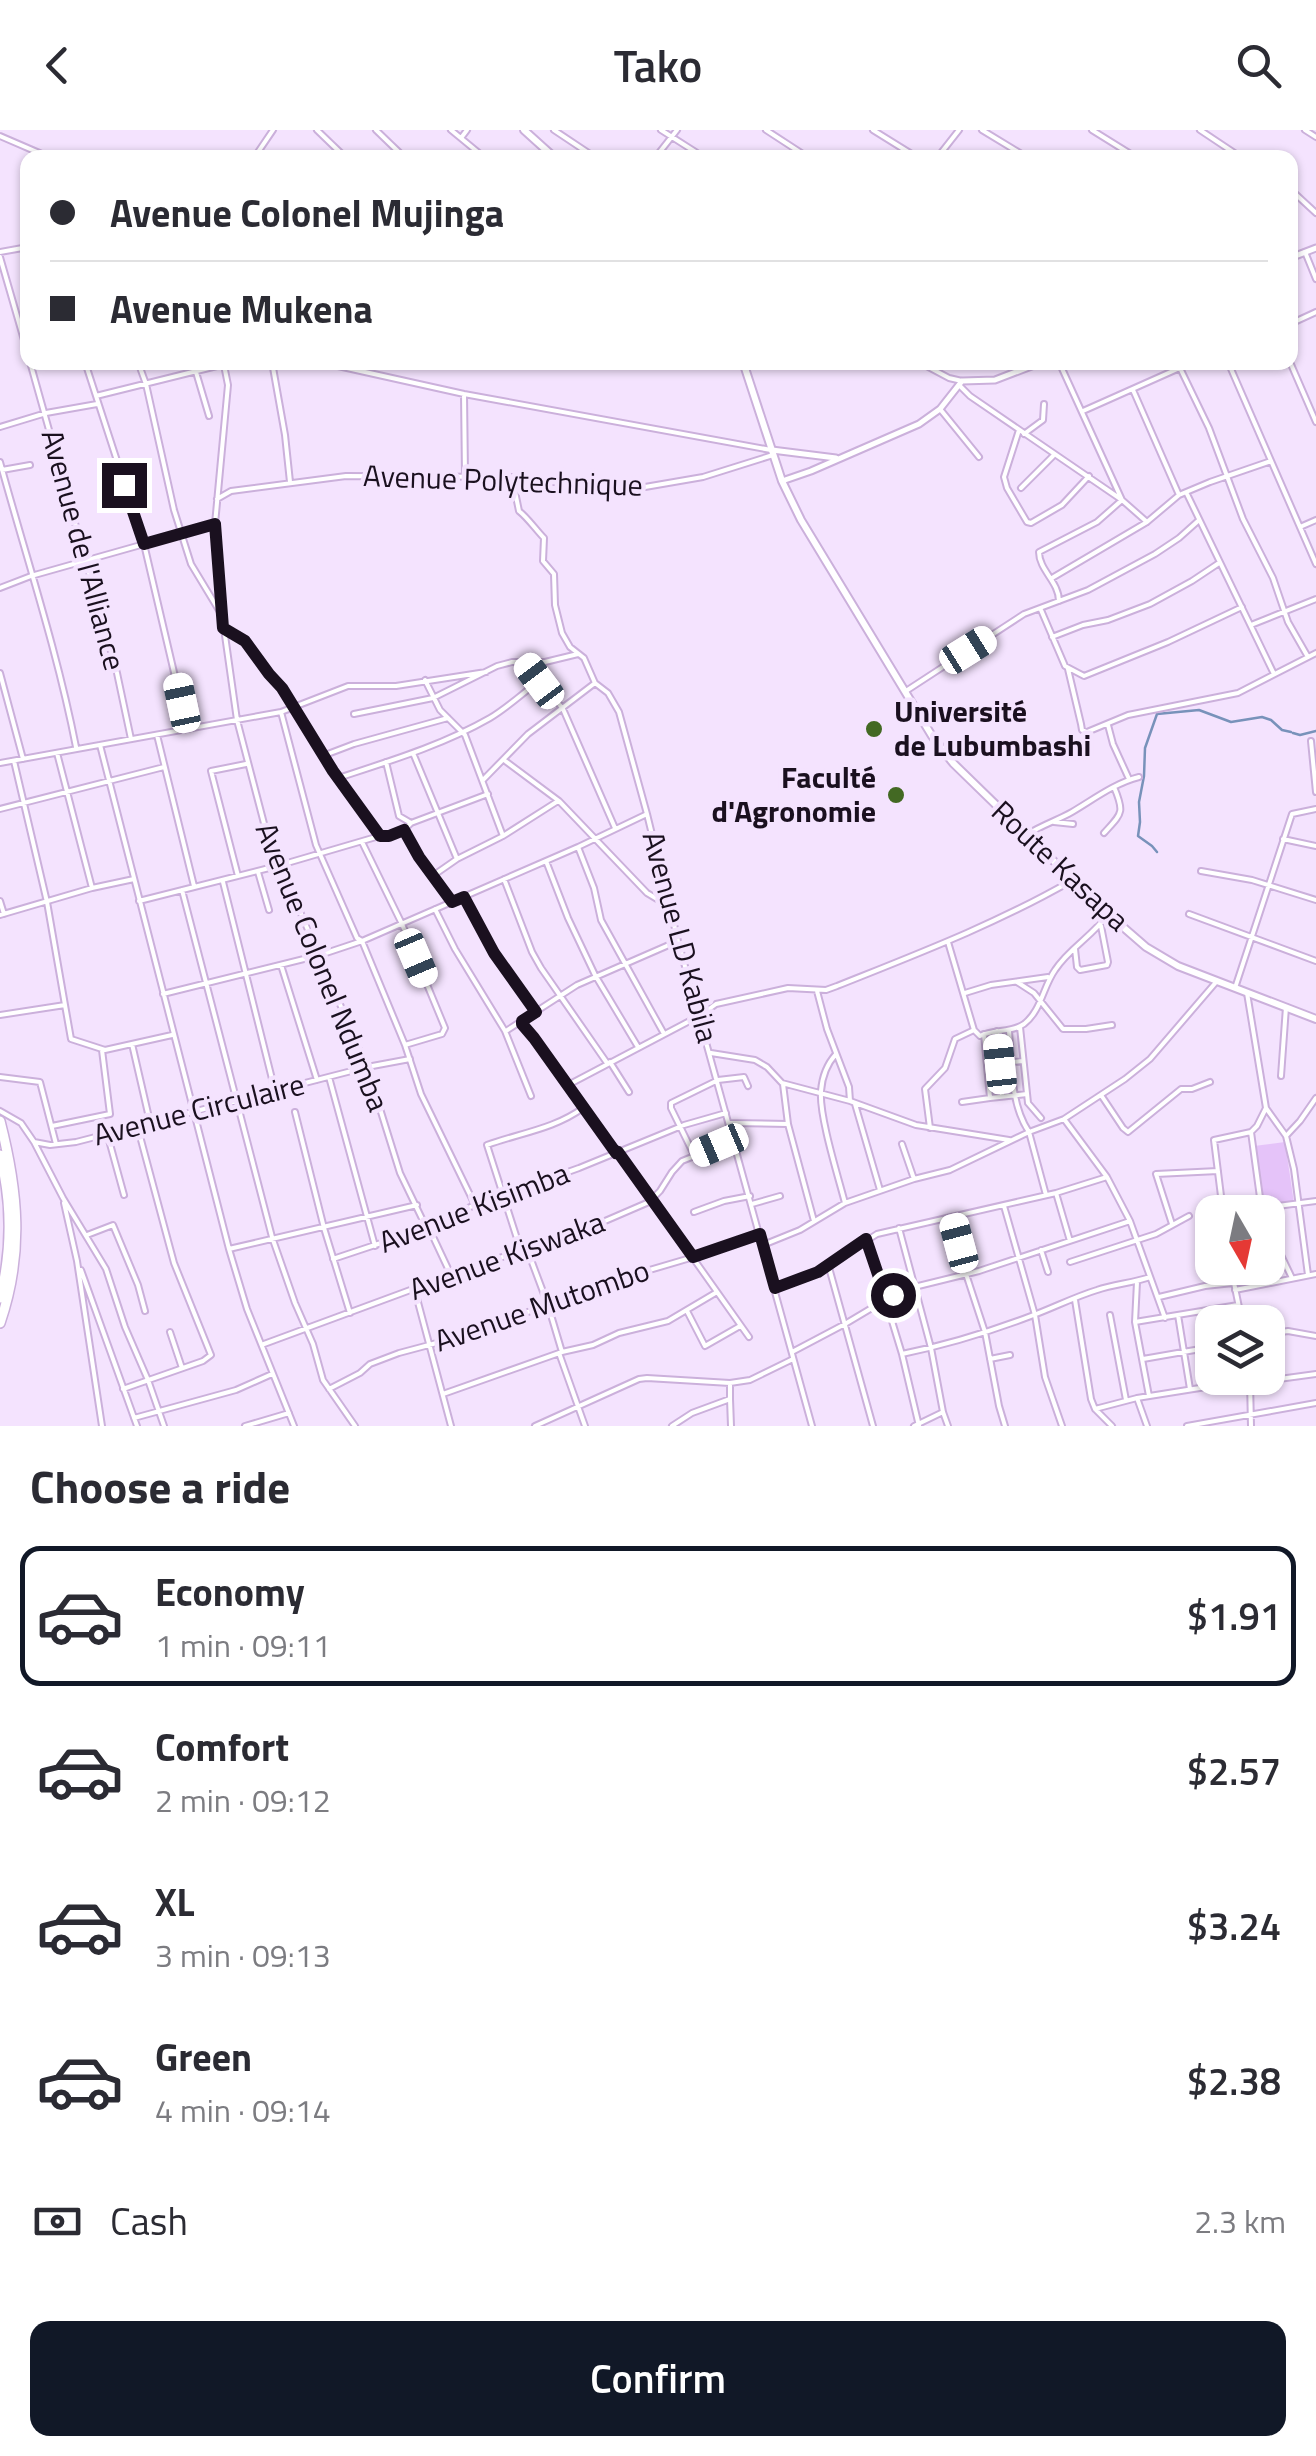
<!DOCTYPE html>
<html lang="en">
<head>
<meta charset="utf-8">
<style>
  body { margin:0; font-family:"Titillium Web",sans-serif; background:#f2f2f3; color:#2b2b33; height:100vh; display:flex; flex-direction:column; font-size:38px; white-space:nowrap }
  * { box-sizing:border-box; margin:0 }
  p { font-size:32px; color:#7c7c81 }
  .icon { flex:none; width:55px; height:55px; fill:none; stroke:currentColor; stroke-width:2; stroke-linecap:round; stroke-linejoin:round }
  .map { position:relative; height:1296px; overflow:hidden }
  .details { display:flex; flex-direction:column; background:#fff; flex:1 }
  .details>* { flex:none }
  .top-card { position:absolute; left:20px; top:20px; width:1278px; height:220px; border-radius:20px; box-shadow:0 2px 8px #0004; display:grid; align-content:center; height:220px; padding:0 30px; background:#fff }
  .needle { width:65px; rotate:171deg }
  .controls { position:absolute; left:1195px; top:1065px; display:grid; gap:20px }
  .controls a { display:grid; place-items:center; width:90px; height:90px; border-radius:20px; background:#fff; box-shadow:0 2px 8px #0004; font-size:50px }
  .end { position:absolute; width:45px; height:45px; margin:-22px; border:12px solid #1a101f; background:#fff; box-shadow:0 0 0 5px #fff }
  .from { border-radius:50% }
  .car { position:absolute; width:30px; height:60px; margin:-30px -15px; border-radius:12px; box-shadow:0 0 8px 2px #0007; background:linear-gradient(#fff 24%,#345 0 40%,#fff 0 76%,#345 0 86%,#fff 0) }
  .top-card b { display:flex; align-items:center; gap:35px; height:95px; font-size:38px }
  .top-card b+b { border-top:2px solid #e1e1e2 }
  .top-card i { width:25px; height:25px; background:#2b2b33 }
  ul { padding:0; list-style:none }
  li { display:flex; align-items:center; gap:30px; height:140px; margin:0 20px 15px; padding:0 10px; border:5px solid transparent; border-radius:20px }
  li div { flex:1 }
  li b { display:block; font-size:38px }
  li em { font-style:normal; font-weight:600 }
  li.selected { border-color:#111827 }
  li>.icon { width:90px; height:90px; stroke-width:1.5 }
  h2 { padding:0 30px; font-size:45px; line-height:120px }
  .pay { display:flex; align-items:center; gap:25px; height:110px; padding:0 30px; font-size:38px }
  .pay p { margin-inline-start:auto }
  .button { display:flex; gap:20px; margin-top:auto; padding:20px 30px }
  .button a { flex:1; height:115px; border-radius:20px; background:#111827; color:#fff; font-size:40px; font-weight:600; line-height:115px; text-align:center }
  header { display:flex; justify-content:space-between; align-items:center; height:130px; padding:0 30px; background:#fff; font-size:45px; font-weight:600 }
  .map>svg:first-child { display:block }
  .green { fill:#e5c3f9 }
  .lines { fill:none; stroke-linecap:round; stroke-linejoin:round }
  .stream { stroke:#7892ba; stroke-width:2.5 }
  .minor-casing { stroke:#cbb0db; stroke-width:8 }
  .tertiary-casing { stroke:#cbb0db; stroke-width:9 }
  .secondary-casing { stroke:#cbb0db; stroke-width:10 }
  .trunk-casing { stroke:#cbb0db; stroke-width:12 }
  .minor { stroke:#fff; stroke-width:4 }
  .tertiary { stroke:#fff; stroke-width:5 }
  .secondary { stroke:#fff; stroke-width:6 }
  .trunk { stroke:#fff; stroke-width:9 }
  .route { stroke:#1a101f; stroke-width:12 }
  .poi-dot { fill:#436923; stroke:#f4e3fe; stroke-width:4 }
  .labels { text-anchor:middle; stroke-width:9; stroke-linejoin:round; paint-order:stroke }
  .street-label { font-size:30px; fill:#1a101f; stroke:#f4e3fe }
  .poi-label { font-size:30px; font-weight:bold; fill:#1a101f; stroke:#f4e3fe; text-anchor:start }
</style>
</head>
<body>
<header><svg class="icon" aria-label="back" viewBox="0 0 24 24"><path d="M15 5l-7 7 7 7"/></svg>Tako<svg class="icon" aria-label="search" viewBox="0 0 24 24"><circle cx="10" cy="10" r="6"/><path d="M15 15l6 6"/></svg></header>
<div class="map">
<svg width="1316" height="1296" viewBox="0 0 1316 1296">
  <rect width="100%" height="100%" fill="#f4e3fe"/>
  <path class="green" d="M1285,1012l9,61 -31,4 -9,-61z"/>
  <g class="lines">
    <path class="stream" d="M1293,603l7,2 16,-4
      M1157,722l-5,-6 -14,-10 2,-14 -1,-20 5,-26 1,-28 12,-34 42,-4 32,12 31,-5 9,3 11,10 9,2"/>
    <defs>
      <path id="minor" d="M317,0l29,28
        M376,0l29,28
        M451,0l34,28
        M554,0l42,28
        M661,0l44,28
        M766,0l43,28
        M873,0l45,28
        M982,0l46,28
        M1092,0l45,28
        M1200,0l42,28
        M1305,0l11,7
        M0,6l51,22
        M461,8l6,-8
        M254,28l19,-28
        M655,28l22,-28
        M937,28l22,-28
        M1290,59l26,24
        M0,122l28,-5
        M1305,122l11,27
        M0,127l28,97
        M1290,194l26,-12
        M30,232l87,311 14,66
        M85,232l59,182 43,184
        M138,232l8,22 28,126 17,54 29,48
        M193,232l16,54
        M272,232l13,73 5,47
        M320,232l144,32 307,56
        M919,232l30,16 13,3
        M1059,232l63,138 -25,22 -58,30c0,18 20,30 20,49
        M1228,232l88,202
        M1290,232l26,60
        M1180,238l29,60 34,91 30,59 15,44 20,35
        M959,255l11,11 152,104 25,22
        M1133,260l46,105
        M464,264l1,81
        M96,266l137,-34
        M940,279l39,48
        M1083,281l110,-49
        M0,297l46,-14 51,-9
        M1019,300l-15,47 3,11 20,34 4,1 31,-18 27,-29
        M1024,304l19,-14 1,-16
        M0,332c26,95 57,188 76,285
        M2,340l28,-5
        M512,347l7,34c9,7 17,19 25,27l-1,23 11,13 1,31 7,28 8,14 14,11 11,25 13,10 11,19 28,102 31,127 134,485
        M1021,358l32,-32
        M1187,364l87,180
        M217,369l14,-8 115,-15 166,1 94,11 39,-1 58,-10 70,-22
        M215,394l5,76 17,120 36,138 10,14 84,195 33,106 26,54
        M1300,397l16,-7
        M1052,448l95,-56 32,-27 31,-13 61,-21
        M0,458l31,-12 184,-52 13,-139 -4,-20
        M1041,480l24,56 19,10 84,-34 74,-35
        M1251,495l65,-26
        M223,498l22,13 24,33 13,14 51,83 47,66
        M1052,507l31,-12 25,-5 42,-16 42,-23 27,-18
        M528,536l35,43 52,119
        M1068,539l13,55 1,6 5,2 41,-17 110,-22 78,-40
        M0,543l23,86
        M425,550l15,30 25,25 38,101 -46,23 -23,16
        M906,561l118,-77 64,-24 67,-36 24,-16 19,-17
        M281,582l35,133 41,93 5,3 43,104 16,49 54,111
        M354,584l79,-16 64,-32 15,-4h33l33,-8
        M1108,595l5,19 16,35
        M157,605l37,151
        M1311,611l5,51
        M100,615l129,504 18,60 47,117
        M57,623l35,135
        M413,623l44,106
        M325,625l29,-11 94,-26
        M504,630l55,41 88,92 20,12
        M14,631l33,141 18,103
        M386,632l13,54 12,7
        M0,633l281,-51 67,-26h48l90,-14
        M338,648c52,-17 105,-33 152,-60 17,-10 33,-25 49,-37
        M483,650l45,-46 67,-51
        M0,679l164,-42
        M1054,692l19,2
        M405,699l6,-6 77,-29
        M1104,703c18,-20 21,-20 10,-46
        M1028,704c14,-9 30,-14 44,-22 22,-13 43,-29 67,-35
        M503,706l55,-35
        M1283,709l33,7
        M362,712l40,82 43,104 -3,6 -37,11
        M578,717l16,41 7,32 62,112
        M546,731l22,57 27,57 43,72
        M1201,741l51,9 64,20
        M258,742l11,38
        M238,746l-27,-105 35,-7
        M504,749l28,73 9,16 66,95
        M223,752l52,209
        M182,760l90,347 23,66 18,41 10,36 32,46
        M464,767l20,40 50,75
        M0,771l4,13
        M139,771l138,-35 99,-29 14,-1 14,-6 15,27 33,44
        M435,779l20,40 50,82 26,65
        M1189,784l127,47
        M0,785l92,-27 42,-9
        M948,812l26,88 6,6c14,-7 31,-3 44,-12 17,-13 19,-37 31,-54 14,-22 38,-34 53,-56
        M1075,819l2,18 3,3 27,-5 1,-3 -7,-36
        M281,835l36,115
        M1017,852l17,11 29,36h23l26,-4
        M1235,858l57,-174 24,-5
        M817,861l10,38 22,58 1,14
        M965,863l26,-8 57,-8
        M1247,863l19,115 -9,18 -6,6 11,80
        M163,864l157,-39 42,-14 216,-94 69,-33
        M0,885l65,-10 6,34 34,11 67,-15
        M522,893l93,130
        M1020,897l8,76 13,15
        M506,901l71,-46 101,-44
        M997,901l5,65
        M1009,901c3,33 1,73 20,101l17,63
        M984,904l6,64 37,-4
        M132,914l18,78
        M711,923l44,7 12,7 15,16 68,18 66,24 93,15
        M836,924c-9,10 -14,24 -15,37 -2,25 17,85 24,112
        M610,932l19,30
        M987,935l35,-4
        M1281,946l5,-69
        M0,947l40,5 16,62
        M329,947l46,169
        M783,954l5,40 26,97
        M568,955l133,-70 15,-11 72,-16 38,2 11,-4c80,-32 159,-62 234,-105
        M1101,965l22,33 5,4 53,-43h11l18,-7
        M962,972l28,-4
        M855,974l25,86
        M1266,978l20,28 8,33 14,106
        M0,981l21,12 13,19 16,3 26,-3 291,-75 43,-8
        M295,982l29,116 26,85
        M1064,989l43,58 23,44 35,97
        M730,993l58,1
        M52,996l58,-12 -8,-64
        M930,998l-5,-39 20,-21 10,-29 19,-9
        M107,1003l17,62
        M1286,1006l14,-15 16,-23
        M34,1012l29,56 43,71 19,58 23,53 16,46
        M902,1014l12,35
        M618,1022l131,185
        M694,1025l-23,-47v-5l47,-23 26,-3 4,9
        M1056,1063l14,48
        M64,1073l13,58 25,165
        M752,1074l28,-8
        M1004,1076l31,109 10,62 17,49
        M694,1082l30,-11 26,-5
        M1223,1082l-9,-72 37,-8
        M1232,1082l84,-11
        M952,1088l14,56 19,58 14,74 6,20
        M1172,1094l-16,-50 62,-3
        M428,1096l23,49
        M899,1098l32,120 12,64 5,14
        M1268,1098l24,50
        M87,1105l26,-10 25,60 7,26
        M867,1109l35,115 17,72
        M763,1115l37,-15 45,-27 69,-24 36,-9 79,-38 35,-13 61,-40 25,-20 67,-78
        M229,1119l188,-44
        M527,1119l21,56 14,47
        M1041,1120l7,22
        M521,1121l-34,-106c33,-12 67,-16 96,-37
        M333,1129l78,-26 64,-28 104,-37 105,-43 42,-12
        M1070,1132l86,-28 33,-18
        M828,1134l45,162
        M1231,1138l11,54
        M81,1140l56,156
        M1137,1152l-2,40 14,74
        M775,1158l43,-16 59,-38 179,-41 51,-16
        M1235,1160l81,-16
        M415,1161l36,135
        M1159,1167l46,-11 28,-3
        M1075,1170l16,99 4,10 17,17
        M687,1181l18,35 35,-20
        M1110,1185l16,85
        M1178,1185l12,74
        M1135,1192l103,-17
        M170,1202l12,36
        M1268,1204l20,-3 28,5
        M264,1214l187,-69 154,-54 44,-19 11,-11 12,-19 10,-11 52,-21
        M792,1222l53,-28 57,-34 77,-19 151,-50
        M559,1223l26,73
        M902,1224c44,-9 87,-22 129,-38 22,-8 43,-19 66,-26 17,-6 36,-7 53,-13
        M990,1229l20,-4
        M1143,1229l69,-12
        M1250,1251l1,45
        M1250,1253l66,-9
        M123,1259l80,-28 8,-6 -37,-92 -37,-138
        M329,1259l31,-16 10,-9 29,-11 60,-16 160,-58 95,-28 46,-17
        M443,1264l119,-42 31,-7 26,-12 49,-12 49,-29
        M1137,1268l113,-18
        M730,1269l1,27
        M1095,1279l42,-11 10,28
        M134,1288l102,-28 36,-16
        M245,1296l44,-13
        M535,1296l104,-47 8,-1 83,5
        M672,1296l20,-13 38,-14v-16l20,-3 43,-21
        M914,1296l29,-14
        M1187,1296l129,-23"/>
      <path id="tertiary" d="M1290,128l26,-10
        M772,320l64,8
        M782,351l29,-10 108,-47 21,-15 22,-28 33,-1 47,-18"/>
      <path id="secondary" d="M524,0l31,28
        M743,232l39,119 19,39 131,216 21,27 155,151 38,33 32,19 138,53"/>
      <path id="trunk" d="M0,991c18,70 24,132 0,202
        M0,1025c12,47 12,96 0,143"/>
    </defs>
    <use href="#minor" class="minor-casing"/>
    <use href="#tertiary" class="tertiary-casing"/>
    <use href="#secondary" class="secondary-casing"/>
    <use href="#trunk" class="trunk-casing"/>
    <use href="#minor" class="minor"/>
    <use href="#tertiary" class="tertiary"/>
    <use href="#secondary" class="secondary"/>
    <use href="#trunk" class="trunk"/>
  </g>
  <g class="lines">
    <path class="route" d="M124,355l20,59 71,-20 8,104 22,13 24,33 13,14 51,83 47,65h9l15,-6 15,27 33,45 12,-5 30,56 42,59 -14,9v3l12,14 82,115 2,-1 75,105 67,-23 15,54 43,-16 48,-33 20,59 7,-3"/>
  </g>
  <g class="poi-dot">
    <circle cx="874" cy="599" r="10"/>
    <circle cx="896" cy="665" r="10"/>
  </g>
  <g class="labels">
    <g class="street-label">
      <text transform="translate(503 351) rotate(2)" y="10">Avenue Polytechnique</text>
      <text transform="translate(83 420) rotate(75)" y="10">Avenue de l'Alliance</text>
      <text transform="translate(1060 736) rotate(43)" y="10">Route Kasapa</text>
      <text transform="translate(680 807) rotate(75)" y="10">Avenue LD Kabila</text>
      <text transform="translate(322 837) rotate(68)" y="10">Avenue Colonel Ndumba</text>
      <text transform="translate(199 980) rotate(-14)" y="10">Avenue Circulaire</text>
      <text transform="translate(474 1078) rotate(-21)" y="10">Avenue Kisimba</text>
      <text transform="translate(507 1126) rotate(-20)" y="10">Avenue Kiswaka</text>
      <text transform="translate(542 1176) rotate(-19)" y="10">Avenue Mutombo</text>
    </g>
    <g class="poi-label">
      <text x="894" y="592">Université<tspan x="894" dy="34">de Lubumbashi</tspan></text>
      <text x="876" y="658" text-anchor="end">Faculté<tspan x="876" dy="34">d'Agronomie</tspan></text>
    </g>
  </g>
</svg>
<div class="controls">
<a><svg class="needle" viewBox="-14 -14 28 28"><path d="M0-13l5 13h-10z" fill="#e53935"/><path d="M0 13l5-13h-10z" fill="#7c7c81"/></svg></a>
<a><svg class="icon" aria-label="layers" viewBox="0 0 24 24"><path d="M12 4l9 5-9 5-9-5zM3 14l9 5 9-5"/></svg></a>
</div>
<i class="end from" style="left:893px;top:1165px"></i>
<i class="end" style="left:124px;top:355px"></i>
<i class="car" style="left:968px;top:520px;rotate:58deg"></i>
<i class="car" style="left:539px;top:551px;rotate:323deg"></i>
<i class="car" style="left:182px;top:573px;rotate:348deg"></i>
<i class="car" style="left:416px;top:828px;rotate:157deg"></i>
<i class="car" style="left:1000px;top:934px;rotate:354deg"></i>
<i class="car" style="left:719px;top:1015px;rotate:247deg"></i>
<i class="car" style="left:959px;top:1113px;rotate:345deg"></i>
<div class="top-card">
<b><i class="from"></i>Avenue Colonel Mujinga</b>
<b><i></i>Avenue Mukena</b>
</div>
</div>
<section class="details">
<h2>Choose a ride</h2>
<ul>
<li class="selected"><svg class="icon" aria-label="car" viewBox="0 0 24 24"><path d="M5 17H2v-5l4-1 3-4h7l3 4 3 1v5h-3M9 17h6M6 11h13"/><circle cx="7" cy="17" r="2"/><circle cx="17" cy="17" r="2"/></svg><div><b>Economy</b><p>1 min · 09:11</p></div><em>$1.91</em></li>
<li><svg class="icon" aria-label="car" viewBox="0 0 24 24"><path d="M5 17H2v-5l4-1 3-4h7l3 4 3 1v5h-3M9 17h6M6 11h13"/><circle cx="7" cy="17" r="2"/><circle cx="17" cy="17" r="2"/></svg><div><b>Comfort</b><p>2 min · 09:12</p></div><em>$2.57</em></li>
<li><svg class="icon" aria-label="car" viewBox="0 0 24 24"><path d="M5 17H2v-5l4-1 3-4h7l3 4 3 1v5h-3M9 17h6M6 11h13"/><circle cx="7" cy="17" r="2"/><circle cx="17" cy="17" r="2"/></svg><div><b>XL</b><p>3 min · 09:13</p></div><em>$3.24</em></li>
<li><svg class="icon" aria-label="car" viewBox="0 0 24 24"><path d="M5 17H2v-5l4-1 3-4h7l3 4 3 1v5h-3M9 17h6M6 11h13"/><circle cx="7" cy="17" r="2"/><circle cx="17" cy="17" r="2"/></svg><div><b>Green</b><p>4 min · 09:14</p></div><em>$2.38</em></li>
</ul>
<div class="pay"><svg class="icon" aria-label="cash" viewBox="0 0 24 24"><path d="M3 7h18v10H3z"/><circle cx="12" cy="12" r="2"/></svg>Cash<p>2.3 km</p></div>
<div class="button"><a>Confirm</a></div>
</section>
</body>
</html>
